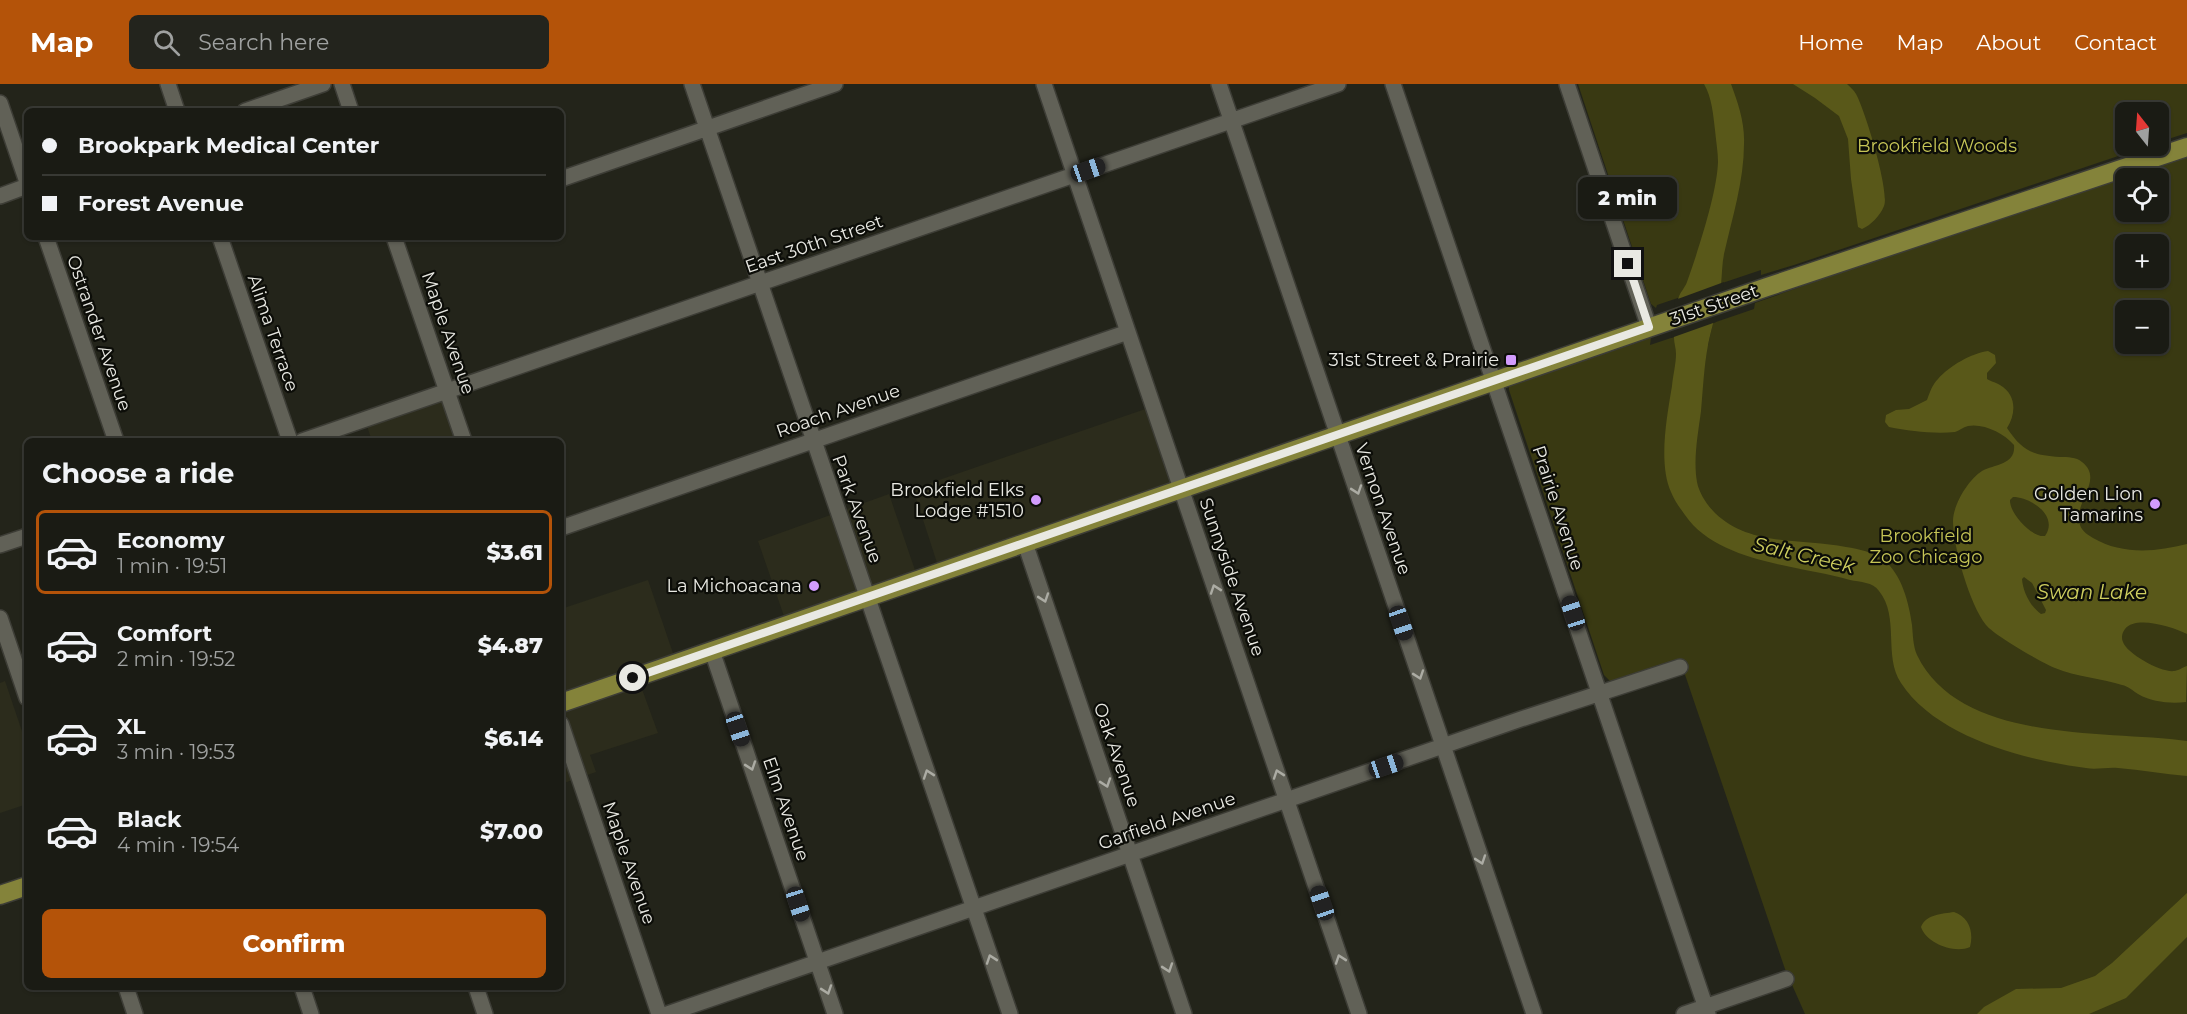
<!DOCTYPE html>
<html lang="en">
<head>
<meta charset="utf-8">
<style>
  body { margin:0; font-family:Montserrat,sans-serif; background:#23241d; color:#f1f3f6; height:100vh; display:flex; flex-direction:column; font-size:22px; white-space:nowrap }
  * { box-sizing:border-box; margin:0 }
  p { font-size:20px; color:#9fa1a0 }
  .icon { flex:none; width:33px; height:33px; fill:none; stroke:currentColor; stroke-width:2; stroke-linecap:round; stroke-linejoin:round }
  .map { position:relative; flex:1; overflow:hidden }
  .sheet { position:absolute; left:24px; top:354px; width:540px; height:552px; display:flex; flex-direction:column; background:#1a1b14; border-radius:9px; box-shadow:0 2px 4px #0004,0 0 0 2px #383934 }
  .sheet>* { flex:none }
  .banner { position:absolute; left:24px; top:24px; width:540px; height:132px; border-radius:9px; box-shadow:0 2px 4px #0004,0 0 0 2px #383934; display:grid; align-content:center; height:132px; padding:0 18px; background:#1a1b14 }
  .needle { width:39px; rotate:343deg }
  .tools { position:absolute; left:2115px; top:18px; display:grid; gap:12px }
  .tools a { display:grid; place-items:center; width:54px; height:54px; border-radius:9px; background:#1a1b14; box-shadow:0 2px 4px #0004,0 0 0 2px #383934; font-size:30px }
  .end { position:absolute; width:27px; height:27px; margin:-14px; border:8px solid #e9e9e3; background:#111; box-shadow:0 0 0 3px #111 }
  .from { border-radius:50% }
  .bubble { position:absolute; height:42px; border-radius:9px; background:#1a1b14; box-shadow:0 2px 4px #0004,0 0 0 2px #383934; font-size:20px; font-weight:800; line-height:42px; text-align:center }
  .car { position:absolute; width:18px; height:36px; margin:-18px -9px; border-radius:8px; box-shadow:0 0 4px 2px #0007; background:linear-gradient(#222 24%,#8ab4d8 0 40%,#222 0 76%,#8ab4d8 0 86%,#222 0) }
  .banner b { display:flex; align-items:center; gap:21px; height:57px; font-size:22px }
  .banner b+b { border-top:2px solid #383934 }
  .banner i { width:15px; height:15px; background:#f1f3f6 }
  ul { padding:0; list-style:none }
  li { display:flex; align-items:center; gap:18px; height:84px; margin:0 12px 9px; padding:0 6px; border:3px solid transparent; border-radius:9px }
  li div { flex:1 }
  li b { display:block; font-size:22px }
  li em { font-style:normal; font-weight:800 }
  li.on { border-color:#b45309 }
  li>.icon { width:54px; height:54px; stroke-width:1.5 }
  h2 { padding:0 18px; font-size:27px; line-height:72px }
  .primary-button { display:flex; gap:12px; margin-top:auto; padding:12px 18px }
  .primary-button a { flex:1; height:69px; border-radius:9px; background:#b45309; color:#fff; font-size:24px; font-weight:800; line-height:69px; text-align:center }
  header { display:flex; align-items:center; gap:36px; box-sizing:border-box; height:84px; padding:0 30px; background:#b45309; color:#fff }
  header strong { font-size:28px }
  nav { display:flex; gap:33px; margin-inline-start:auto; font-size:21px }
  .search { width:420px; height:54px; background:#23241d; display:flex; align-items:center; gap:15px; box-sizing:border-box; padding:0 21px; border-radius:9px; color:#9fa1a0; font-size:22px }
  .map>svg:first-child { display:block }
  .built { fill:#2c2c1c }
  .green { fill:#393912; fill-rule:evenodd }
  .water { fill:#595819; fill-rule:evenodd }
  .pier { fill:#23241a }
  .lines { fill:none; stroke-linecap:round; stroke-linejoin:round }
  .minor-casing { stroke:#3d3d36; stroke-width:18 }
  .major-casing { stroke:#3d3d36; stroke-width:21 }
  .minor { stroke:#616157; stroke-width:15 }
  .major { stroke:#84833a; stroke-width:18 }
  .oneway { stroke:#acaca4 }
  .route { stroke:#e9e9e3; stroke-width:8 }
  .poi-dot { fill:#d29cfd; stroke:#0c0d08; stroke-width:2 }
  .labels { text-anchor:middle; stroke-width:4.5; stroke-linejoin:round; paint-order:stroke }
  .park-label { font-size:18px; fill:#c6c556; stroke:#0c0d08 }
  .street-label { font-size:18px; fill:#e9e9e3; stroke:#0c0d08 }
  .poi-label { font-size:18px; fill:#e9e9e3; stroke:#0c0d08; text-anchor:end }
  .water-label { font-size:20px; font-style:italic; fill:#cece5f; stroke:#0c0d08 }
</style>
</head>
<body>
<header>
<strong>Map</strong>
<div class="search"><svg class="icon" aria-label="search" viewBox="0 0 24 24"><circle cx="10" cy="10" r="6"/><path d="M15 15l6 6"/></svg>Search here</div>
<nav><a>Home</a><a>Map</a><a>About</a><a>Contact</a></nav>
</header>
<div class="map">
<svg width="2187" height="930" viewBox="0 0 2187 930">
  <rect width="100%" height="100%" fill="#23241a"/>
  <path class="built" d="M440,303l19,54h-87l-9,-27z
    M1157,321l27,79 -245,85 -26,-80z
    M889,410l28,82 -131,46 -28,-81z
    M648,496l27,79 -114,39v-89z
    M5,597l22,65v58l-27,9v-130z
    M639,597l19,52 -68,22 6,17 -35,12v-77z"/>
  <path class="green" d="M1578,0h609v49l-28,9 -1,-30h-32v34h22l-354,119 -33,10v-5l-104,35 -1,3 -5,-4z
    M2187,71v859h-382l-20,-45 -105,-309 -69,22 -7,-7 -95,-285v-4l142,-48 -1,7 24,-8 34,8 5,-22 41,-14 1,-6 223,-79zM2126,94h32v34h-32zM2126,160h32v34h-32zM2126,226h32v34h-32z"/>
  <path class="water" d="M1704,0h27c7,19 14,39 13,60 0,37 -12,74 -20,110 -2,10 -2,20 -3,31 -2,20 -9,40 -13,60 -4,21 -5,44 -7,66 -3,23 -8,48 -4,71 2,11 10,23 18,31 35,34 87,25 131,34 13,2 27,5 38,13 18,15 25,43 28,65 1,10 1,21 5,30 43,89 187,75 270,86v35c-23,-2 -46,-6 -69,-8 -11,-1 -22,2 -32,0 -61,-8 -150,-31 -185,-85 -18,-27 -1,-66 -22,-92 -6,-9 -19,-9 -29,-11 -52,-15 -132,-17 -165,-65 -5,-7 -11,-15 -14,-23 -13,-29 -4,-76 1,-106 1,-11 4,-22 4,-32 0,-6 -2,-11 -2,-16 0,-12 2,-26 4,-38 1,-7 7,-12 9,-18 11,-31 30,-89 31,-120 0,-10 -2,-21 -3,-32 -2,-16 -3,-32 -11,-46z
    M1793,0h54c3,3 7,6 9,10 9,16 34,98 28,112 -4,10 -13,19 -22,23l-4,-2 -7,-48 -3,-40 -9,-23 -24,-18z
    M1988,267l7,4 1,8 -9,10v6c5,3 8,3 13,6 17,10 16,29 7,43 16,24 26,27 53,29 8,0 16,0 22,5 23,18 -10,41 -2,63 2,6 8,10 13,13 29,17 63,14 94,6v90c-14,-7 -51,-19 -62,-5 -3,4 -4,9 -2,13 4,12 39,31 51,29 4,0 9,-4 13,-5l-1,36c-15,2 -34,0 -48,-8 -5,-3 -10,-8 -16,-9 -21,-7 -46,-8 -67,-17 -13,-5 -61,-33 -69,-43 -16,-20 -33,-78 -33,-104 0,-16 15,-41 29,-50 13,-7 34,-6 32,-26 -10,-12 -31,-22 -46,-19 -5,1 -9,5 -13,6 -22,2 -45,-1 -66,-5l-4,-5 1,-7 10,-5 13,-1 18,-9c3,-8 5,-15 11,-21 11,-13 34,-26 50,-28zM2013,413c18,0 46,19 32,39 -13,2 -36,-23 -35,-36zM2024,493l8,6 14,27 -1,3 -4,1c-11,-8 -18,-22 -19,-35z
    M2187,809v44l-61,61 -37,16h-112l7,-7 32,-18 45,-1 34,-12 17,-13z
    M1954,828c15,5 20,20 16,35 -16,7 -44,-4 -49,-20 5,-13 21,-13 33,-15z"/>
  <path class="pier" d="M1724,198l-8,40 -45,16 4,-38z"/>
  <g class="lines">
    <defs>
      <path id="minor" d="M168,0l9,27
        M342,0l9,27
        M692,0l318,930
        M1044,0l315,930
        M1219,0l315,930
        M1393,0l315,930
        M1567,0l82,243
        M0,19l27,79
        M245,27l78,-27
        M561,95l274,-95
        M0,112l27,-10
        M46,153l70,204
        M220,153l70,204
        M394,153l70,204
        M302,357l1036,-357
        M561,444l567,-196
        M1025,459l159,471
        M0,461l27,-9
        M0,534l27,80
        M712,567l123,363
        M561,640l98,290
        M126,903l9,27
        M302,903l9,27
        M476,903l9,27
        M667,930l854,-295 159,-52
        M1684,930l102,-35"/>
      <path id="major" d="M561,619l1206,-416 420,-140
        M0,811l27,-9"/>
    </defs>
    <use href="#minor" class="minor-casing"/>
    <use href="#major" class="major-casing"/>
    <use href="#minor" class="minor"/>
    <use href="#major" class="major"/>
  </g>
  <defs><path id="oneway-chevron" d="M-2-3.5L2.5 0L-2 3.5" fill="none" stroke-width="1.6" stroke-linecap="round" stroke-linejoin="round" transform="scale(1.5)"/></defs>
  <g class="oneway">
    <use href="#oneway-chevron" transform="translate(1357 406) rotate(71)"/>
    <use href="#oneway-chevron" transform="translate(1215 505) rotate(-109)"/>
    <use href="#oneway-chevron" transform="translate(1044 514) rotate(71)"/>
    <use href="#oneway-chevron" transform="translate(1419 591) rotate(71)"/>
    <use href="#oneway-chevron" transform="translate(751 682) rotate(71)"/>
    <use href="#oneway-chevron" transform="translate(928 690) rotate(-109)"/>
    <use href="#oneway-chevron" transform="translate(1278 690) rotate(-109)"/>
    <use href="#oneway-chevron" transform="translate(1106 699) rotate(71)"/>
    <use href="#oneway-chevron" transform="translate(1481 776) rotate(71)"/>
    <use href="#oneway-chevron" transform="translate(991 875) rotate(-109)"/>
    <use href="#oneway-chevron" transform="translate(1340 875) rotate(-109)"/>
    <use href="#oneway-chevron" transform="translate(1168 884) rotate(71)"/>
    <use href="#oneway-chevron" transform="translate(827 906) rotate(71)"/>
  </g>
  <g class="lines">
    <path class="route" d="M633,594l1016,-351 -21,-63"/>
  </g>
  <g class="poi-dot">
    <rect x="1505" y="270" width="12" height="12" rx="3"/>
    <circle cx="1036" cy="416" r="6"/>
    <circle cx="2155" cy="420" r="6"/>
    <circle cx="814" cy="502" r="6"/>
  </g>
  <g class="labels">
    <g class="park-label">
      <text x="1937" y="68">Brookfield Woods</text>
      <text x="1926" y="458">Brookfield<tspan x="1926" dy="21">Zoo Chicago</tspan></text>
    </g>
    <g class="street-label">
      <text transform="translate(814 160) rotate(-19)" y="6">East 30th Street</text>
      <text transform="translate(1714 221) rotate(-19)" y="6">31st Street</text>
      <text transform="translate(99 249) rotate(71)" y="6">Ostrander Avenue</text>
      <text transform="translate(273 249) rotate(71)" y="6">Alima Terrace</text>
      <text transform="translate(448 249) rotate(71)" y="6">Maple Avenue</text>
      <text transform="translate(838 327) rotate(-19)" y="6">Roach Avenue</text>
      <text transform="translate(1558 424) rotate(72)" y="6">Prairie Avenue</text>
      <text transform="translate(857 425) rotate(70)" y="6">Park Avenue</text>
      <text transform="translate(1383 425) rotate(71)" y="6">Vernon Avenue</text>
      <text transform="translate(1232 493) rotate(71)" y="6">Sunnyside Avenue</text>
      <text transform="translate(1117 671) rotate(71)" y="6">Oak Avenue</text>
      <text transform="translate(786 725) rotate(71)" y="6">Elm Avenue</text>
      <text transform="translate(1167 737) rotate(-19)" y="6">Garfield Avenue</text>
      <text transform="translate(629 779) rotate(71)" y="6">Maple Avenue</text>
    </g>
    <g class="poi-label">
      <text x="1499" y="282">31st Street &amp; Prairie</text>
      <text x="1024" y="412">Brookfield Elks<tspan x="1024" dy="21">Lodge #1510</tspan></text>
      <text x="2143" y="416">Golden Lion<tspan x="2143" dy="21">Tamarins</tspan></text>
      <text x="802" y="508">La Michoacana</text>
    </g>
    <g class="water-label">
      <text transform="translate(1804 471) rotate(13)" y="7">Salt Creek</text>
      <text x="2092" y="515">Swan Lake</text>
    </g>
  </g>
</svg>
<div class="tools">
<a><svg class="needle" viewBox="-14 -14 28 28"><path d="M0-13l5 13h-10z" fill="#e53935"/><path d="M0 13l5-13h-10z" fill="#9fa1a0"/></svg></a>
<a><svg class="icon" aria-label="locate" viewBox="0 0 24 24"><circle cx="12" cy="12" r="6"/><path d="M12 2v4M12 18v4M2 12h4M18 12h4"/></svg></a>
<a>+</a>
<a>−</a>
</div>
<i class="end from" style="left:633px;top:594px"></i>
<i class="end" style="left:1628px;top:180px"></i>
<div class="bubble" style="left:1578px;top:93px;width:99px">2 min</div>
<i class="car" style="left:1088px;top:86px;rotate:71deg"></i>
<i class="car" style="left:1573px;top:529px;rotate:342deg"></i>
<i class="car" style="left:1401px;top:539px;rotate:161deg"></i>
<i class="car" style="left:738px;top:645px;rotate:161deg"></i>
<i class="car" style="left:1386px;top:682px;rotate:71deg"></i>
<i class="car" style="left:1322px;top:819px;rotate:341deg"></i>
<i class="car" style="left:798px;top:820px;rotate:162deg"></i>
<div class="banner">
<b><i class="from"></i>Brookpark Medical Center</b>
<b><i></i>Forest Avenue</b>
</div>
<section class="sheet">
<h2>Choose a ride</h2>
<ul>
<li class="on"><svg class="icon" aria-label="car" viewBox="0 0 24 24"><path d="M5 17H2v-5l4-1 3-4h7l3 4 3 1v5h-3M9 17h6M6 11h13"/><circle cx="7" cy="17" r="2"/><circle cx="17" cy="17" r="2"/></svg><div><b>Economy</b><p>1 min · 19:51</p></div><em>$3.61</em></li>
<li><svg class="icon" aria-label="car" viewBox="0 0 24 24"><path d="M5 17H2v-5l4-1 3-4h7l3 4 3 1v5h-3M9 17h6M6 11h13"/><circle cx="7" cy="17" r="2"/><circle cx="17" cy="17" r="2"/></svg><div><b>Comfort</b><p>2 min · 19:52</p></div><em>$4.87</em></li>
<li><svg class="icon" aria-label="car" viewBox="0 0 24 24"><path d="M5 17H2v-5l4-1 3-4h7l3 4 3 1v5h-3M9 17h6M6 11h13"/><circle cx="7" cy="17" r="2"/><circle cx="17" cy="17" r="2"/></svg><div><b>XL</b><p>3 min · 19:53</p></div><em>$6.14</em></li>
<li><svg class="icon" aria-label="car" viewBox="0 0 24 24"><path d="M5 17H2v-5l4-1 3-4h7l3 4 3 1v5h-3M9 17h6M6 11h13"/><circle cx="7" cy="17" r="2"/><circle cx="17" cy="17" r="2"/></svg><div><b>Black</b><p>4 min · 19:54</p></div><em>$7.00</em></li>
</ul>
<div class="primary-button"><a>Confirm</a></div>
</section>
</div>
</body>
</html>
